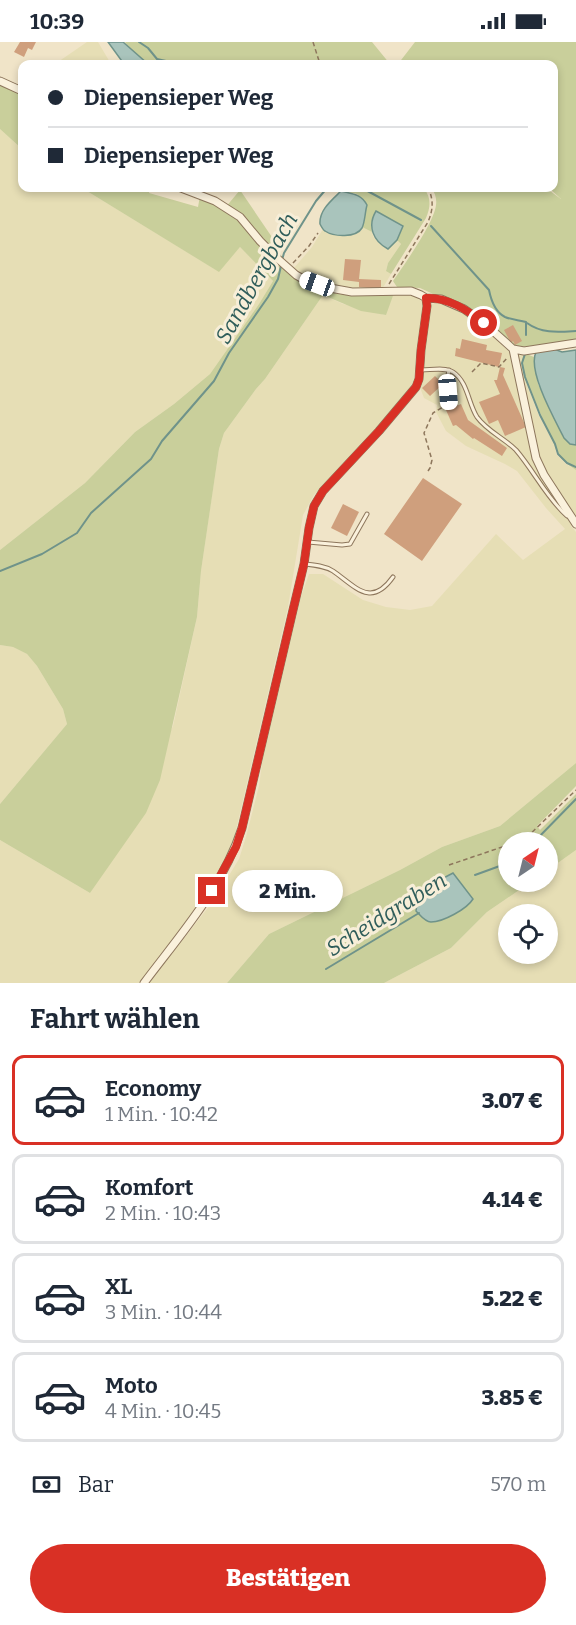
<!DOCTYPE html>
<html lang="de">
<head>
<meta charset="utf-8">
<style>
  body { margin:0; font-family:Bitter,serif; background:#f2f2f3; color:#1f2937; height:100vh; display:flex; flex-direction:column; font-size:22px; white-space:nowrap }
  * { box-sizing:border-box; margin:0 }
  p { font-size:20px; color:#747a83 }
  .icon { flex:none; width:33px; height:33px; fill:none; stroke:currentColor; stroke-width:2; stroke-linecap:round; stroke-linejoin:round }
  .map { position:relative; height:941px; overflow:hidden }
  .panel { display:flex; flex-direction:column; background:#fff; flex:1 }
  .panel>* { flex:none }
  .guide { position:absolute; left:18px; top:18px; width:540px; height:132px; border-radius:12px; box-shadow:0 3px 9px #0003; display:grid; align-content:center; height:132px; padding:0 30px; background:#fff }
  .needle { width:39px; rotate:35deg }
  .tools { position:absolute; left:498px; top:790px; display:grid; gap:12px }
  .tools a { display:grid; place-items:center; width:60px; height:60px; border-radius:50%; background:#fff; box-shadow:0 3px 9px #0003; font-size:30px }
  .end { position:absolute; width:27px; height:27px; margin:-14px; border:8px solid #d93025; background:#fff; box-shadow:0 0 0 3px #fff }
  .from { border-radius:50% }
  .bubble { position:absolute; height:42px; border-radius:21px; background:#fff; box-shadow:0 3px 9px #0003; font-size:20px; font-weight:800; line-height:42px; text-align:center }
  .car { position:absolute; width:18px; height:36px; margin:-18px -9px; border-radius:8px; box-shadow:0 0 4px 2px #0007; background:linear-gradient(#fff 24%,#345 0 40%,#fff 0 76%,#345 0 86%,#fff 0) }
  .guide b { display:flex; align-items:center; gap:21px; height:57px; font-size:22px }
  .guide b+b { border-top:2px solid #e0e1e3 }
  .guide i { width:15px; height:15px; background:#1f2937 }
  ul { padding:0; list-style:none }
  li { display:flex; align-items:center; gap:18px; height:90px; margin:0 12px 9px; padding:0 18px; border:3px solid #e0e1e3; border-radius:12px }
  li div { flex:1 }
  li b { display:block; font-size:22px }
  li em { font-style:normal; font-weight:800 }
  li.current { border-color:#d93025 }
  li>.icon { width:54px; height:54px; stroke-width:1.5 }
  h2 { padding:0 30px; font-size:27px; line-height:72px }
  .pay { display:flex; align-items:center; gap:15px; height:66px; padding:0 30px; font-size:22px }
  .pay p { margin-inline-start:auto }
  .cta { display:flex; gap:12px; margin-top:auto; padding:12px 30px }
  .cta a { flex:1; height:69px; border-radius:36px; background:#d93025; color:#fff; font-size:24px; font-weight:800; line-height:69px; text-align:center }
  .status { display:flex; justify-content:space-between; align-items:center; height:42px; padding:0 30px; background:#fff; direction:ltr }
  .status svg { height:16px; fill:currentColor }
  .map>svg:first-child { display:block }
  .farmland { fill:#e6deb5; fill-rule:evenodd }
  .green { fill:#c9cf9b }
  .water { fill:#a9c4bc; stroke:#6f938a; stroke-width:1.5 }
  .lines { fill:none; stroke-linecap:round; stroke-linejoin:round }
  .stream { stroke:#6f938a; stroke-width:2 }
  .building { fill:#cf9f7d }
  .lane-casing { stroke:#8d765c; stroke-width:5 }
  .street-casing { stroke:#8d765c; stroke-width:9 }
  .path { stroke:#8d765c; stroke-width:1.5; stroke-dasharray:4.5 3; stroke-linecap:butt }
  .lane { stroke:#faf1dc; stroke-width:3 }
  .street { stroke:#faf1dc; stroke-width:7 }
  .route { stroke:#d93025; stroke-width:8 }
  .labels { text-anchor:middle; stroke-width:6; stroke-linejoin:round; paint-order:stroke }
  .water-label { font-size:22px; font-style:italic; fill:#2f5d5a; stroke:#f7eed8 }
</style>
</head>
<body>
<div class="status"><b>10:39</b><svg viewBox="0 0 49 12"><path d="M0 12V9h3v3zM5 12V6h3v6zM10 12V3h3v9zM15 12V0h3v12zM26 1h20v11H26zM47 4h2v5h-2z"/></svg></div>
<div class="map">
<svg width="576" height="941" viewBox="0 0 576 941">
  <rect width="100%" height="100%" fill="#f0e4c8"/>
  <path class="farmland" d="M87,0h11l13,22h-56z
    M0,87l22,20v39h60l136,83 22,-24 33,34 -14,23 -49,70 -36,30 -39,28 -50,51 -85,67z
    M362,185l10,5 2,6 11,9 3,2 9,-9 4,4 -13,19 -2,7 5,4 -7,12 -5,4h-19l-30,-5 -24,-9 -12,-8 18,-21 11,-18 3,3 13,3 20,-3z
    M394,251l16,1 8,3 4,4 2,6 -7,38 -3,35 -5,10 -27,32 -68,73 -11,20 -15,92 -55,236 -10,23 -15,25 -68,92h-140v-143l90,53 83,-167 24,-109 4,-46 9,-62 9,-60 5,-16 32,-44 9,-10 58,-84 20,9 42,11z
    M441,258l23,10 60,43v24l15,39 15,28 3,11 9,9 10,6v54l-5,2 5,6v231l-76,63 -58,21 -42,23 -131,64 -42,49h-78l65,-83 25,-41 7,-22 13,-51 5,-38 32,-137 13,-37h14l40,26 23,7 24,3 22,-4 64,-72 27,26 42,-31 -19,-21 -29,-37 -12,-7 -39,-18 -20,-15 -10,-19 1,-7 -13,-7 -5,-13 12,-80z
    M0,603l13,2 14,7 10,12 26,43 4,15 -67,80z
    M576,808v133h-192l67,-35 36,-36 44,-30h17v-12zM508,873h40v39h-40z"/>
  <path class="green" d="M125,0h247l18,22h-242l-15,-11z
    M415,0h161v299l-23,4 -40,2 -40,-35 -53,-24 -23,-1 -4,-6c11,-16 41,-58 43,-76 1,-6 -1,-13 -5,-17h115l15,11 -12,-11h5v-124h-156z
    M0,42l22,11v54l-22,-20z
    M82,146h68l-1,5 49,14 2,-11 25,12 15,-18 38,56 8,23 7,8 44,17 21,1 36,-2 -8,22 -25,-4 -38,-16 -58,84 -9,10 -32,44 -5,16 -18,122 -4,46 -37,163 -14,33 -56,80 -90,-53v-36l67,-80 -4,-15 -26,-43 -10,-12 -14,-7 -13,-2v-95l85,-67 50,-51 39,-28 36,-30 49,-70 14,-23 -33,-34 -21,25z
    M335,146h89c7,10 7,18 2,30l-35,56 -5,-3 2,-8 13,-19 -4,-4 6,-14 -32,-2 1,8 -10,-5 5,-22 -10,-11 -16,-3z
    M524,311l10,4 4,27 26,54 8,6 4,1v25c-12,-8 -18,-12 -22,-26l-30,-67 -2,-17z
    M576,721v23l-39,40 3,4 36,-36v56l-28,20v-27h-40v39h23l-44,30 -36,36 -67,35h-157l42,-49 131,-64 42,-23 58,-21z"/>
  <path class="water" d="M108,0h15l25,22h-24z
    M341,149c12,3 20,3 26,14 -2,7 -2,17 -5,23 -6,10 -28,9 -37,3 -2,-1 -4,-5 -5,-7 -1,-14 12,-24 21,-33z
    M376,169l27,15 -6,14 -9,9c-15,-8 -21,-23 -12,-38z
    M554,307l8,3 14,-2v95l-6,-1 -6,-6c-9,-18 -37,-67 -28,-86z
    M453,831l20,26c-6,10 -30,23 -42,23 -6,0 -11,-7 -15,-11 1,-21 20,-29 37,-38z"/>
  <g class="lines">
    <path class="stream" d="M139,0l9,6 9,11 9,2h9l5,3
      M362,146l59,32
      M431,184l58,64c2,10 6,22 16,27 7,3 15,3 21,5v13
      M282,218l2,-7 32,-52 11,-13
      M527,281c15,11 32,9 49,8
      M525,312l-3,9 3,14 15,38 15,29 3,10 9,9 9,4
      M0,529l42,-17 35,-21 14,-20 60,-54 11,-18 52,-60 15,-28 39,-56 10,-18 3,-13
      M533,801l43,-44
      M475,833l33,-12
      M326,927l93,-56"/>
  </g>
  <path class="building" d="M20,0h16l-4,8 -4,-2 -4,9 -10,-5z
    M345,217l16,1 -2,19 22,1v9l-22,-2v-5l-16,-2z
    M513,283l9,16 -7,4 -2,-4 -2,2 -7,-13z
    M462,297l25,6 -1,5 16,3 -3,14 -44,-11 1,-8 4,1z
    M500,325l5,1 -2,7 23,52 -21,9 -7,-16 -9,4 -10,-22 21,-8 -6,-14h3z
    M435,334l8,8 -13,12 -8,-8z
    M461,362l7,16 39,28 -5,8 -28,-18 -1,1 -17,-14 -3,1 -7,-16z
    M423,436l39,26 -40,57 -38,-27z
    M343,462l16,8 -12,24 -16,-8z"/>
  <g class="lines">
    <defs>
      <path id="lane" d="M422,328c9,0 23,-3 31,2 15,10 15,31 24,45 10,14 27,21 39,33 18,21 30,47 51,66
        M449,363l-2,-25 2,-10
        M308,500l34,3 8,-1 17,-30
        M305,522c10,1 20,2 28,7 23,16 38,37 60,6"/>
      <path id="street" d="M0,39l22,10
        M181,146l34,13 25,16 20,24 18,18 18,16 7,4 27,9 22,4 59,-1 10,4 5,3 15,1 23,10 20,14 29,26 23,109 8,17 32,49
        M513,307l11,2 52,-8
        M144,941c36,-48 79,-96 98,-155l51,-218 11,-46 5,-36 5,-22 9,-15 56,-60 37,-44 3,-8 2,-29 6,-44 -1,-8"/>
    </defs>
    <use href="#lane" class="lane-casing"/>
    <use href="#street" class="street-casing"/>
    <path class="path" d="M313,0l7,22
      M293,221l16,-17 9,-13
      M389,242l39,-62c5,-12 6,-22 0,-34
      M472,330l9,-9 18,4 9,-10
      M428,429l2,-3 2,-8 -8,-27 9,-20 10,-6
      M513,801l12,-4 51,-49
      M449,823l59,-20"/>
    <use href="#lane" class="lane"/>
    <use href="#street" class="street"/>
  </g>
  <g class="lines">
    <path class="route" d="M212,849l24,-44 6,-19 51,-218 11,-46 5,-36 5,-22 9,-15 56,-60 37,-44 3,-8 2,-29 6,-44 -1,-8c22,-1 41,12 58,25"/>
  </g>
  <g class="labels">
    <g class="water-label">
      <text transform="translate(256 236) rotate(-61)" y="8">Sandbergbach</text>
      <text transform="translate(386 872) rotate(-32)" y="8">Scheidgraben</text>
    </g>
  </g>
</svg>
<div class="tools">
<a><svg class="needle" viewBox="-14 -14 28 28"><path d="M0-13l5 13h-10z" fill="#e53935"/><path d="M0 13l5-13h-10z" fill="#747a83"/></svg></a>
<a><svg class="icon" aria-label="locate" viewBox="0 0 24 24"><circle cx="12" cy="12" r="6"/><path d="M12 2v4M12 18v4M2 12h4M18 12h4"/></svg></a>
</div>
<i class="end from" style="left:484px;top:281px"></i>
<i class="end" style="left:212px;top:849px"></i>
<div class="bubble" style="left:232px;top:828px;width:111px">2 Min.</div>
<i class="car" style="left:317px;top:242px;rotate:290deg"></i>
<i class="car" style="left:448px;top:350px;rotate:175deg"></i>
<div class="guide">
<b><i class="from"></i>Diepensieper Weg</b>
<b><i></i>Diepensieper Weg</b>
</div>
</div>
<section class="panel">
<h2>Fahrt wählen</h2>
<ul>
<li class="current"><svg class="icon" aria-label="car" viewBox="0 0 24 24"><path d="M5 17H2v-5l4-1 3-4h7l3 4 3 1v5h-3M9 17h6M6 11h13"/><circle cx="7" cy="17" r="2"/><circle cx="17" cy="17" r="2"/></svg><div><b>Economy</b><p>1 Min. · 10:42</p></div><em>3.07 €</em></li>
<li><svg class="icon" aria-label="car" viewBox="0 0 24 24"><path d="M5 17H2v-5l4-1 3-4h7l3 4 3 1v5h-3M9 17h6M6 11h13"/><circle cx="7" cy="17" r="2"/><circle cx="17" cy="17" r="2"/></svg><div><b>Komfort</b><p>2 Min. · 10:43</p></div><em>4.14 €</em></li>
<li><svg class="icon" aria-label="car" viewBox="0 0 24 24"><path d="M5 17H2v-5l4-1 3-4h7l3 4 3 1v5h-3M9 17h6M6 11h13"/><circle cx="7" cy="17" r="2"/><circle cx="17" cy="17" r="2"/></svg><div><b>XL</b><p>3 Min. · 10:44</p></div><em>5.22 €</em></li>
<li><svg class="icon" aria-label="car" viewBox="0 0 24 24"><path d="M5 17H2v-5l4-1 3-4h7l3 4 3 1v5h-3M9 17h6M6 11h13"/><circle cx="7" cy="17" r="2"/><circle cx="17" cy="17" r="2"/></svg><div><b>Moto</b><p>4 Min. · 10:45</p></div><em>3.85 €</em></li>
</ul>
<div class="pay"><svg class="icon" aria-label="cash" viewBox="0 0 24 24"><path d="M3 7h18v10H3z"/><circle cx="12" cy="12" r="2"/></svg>Bar<p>570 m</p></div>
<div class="cta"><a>Bestätigen</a></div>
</section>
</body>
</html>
